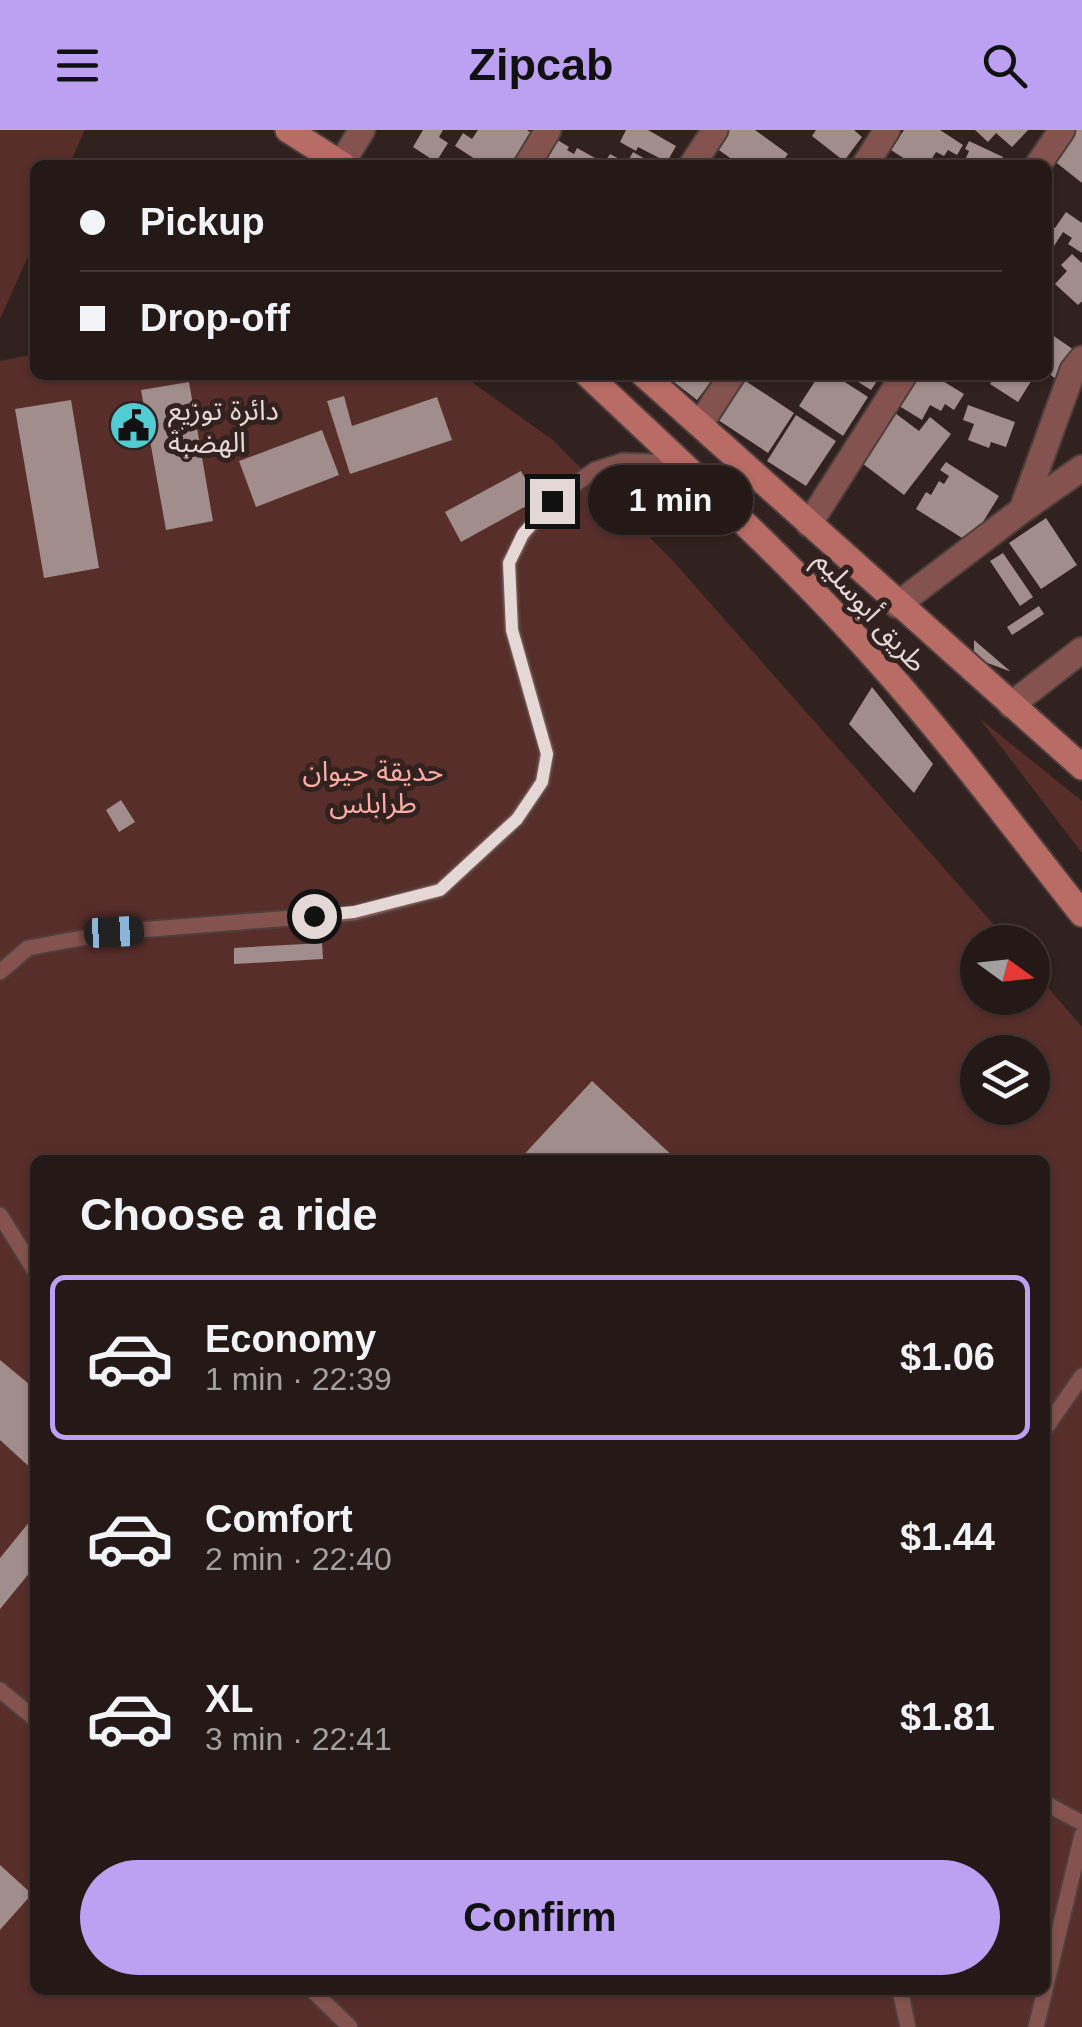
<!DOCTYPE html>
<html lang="en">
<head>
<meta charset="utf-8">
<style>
  body { margin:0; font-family:Arial,"Noto Sans Arabic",sans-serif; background:#312624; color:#f1f3f6; height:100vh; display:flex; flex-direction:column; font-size:38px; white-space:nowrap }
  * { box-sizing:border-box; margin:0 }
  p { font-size:32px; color:#a3a0a1 }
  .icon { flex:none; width:55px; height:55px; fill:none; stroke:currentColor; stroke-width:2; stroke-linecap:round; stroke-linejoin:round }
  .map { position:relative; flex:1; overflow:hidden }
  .panel { position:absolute; left:30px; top:1025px; width:1020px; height:840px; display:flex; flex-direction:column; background:#251917; border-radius:15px; box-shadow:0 2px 8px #0004,0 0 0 2px #423836 }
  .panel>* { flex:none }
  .top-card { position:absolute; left:30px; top:30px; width:1022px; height:220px; border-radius:15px; box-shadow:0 2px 8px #0004,0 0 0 2px #423836; display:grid; align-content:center; height:220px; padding:0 50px; background:#251917 }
  .needle { width:65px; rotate:105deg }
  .buttons { position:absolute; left:960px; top:795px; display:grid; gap:20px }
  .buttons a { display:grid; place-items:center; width:90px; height:90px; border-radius:50%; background:#251917; box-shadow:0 2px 8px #0004,0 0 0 2px #423836; font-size:50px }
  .end { position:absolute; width:45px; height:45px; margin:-22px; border:12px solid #e4d8d7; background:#111; box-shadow:0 0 0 5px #111 }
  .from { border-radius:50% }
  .bubble { position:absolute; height:70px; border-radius:35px; background:#251917; box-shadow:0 2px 8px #0004,0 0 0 2px #423836; font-size:32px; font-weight:700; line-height:70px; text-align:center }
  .car { position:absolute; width:30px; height:60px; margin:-30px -15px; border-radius:12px; box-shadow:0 0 8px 2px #0007; background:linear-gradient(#222 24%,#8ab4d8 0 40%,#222 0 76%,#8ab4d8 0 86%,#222 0) }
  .top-card b { display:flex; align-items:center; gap:35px; height:95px; font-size:38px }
  .top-card b+b { border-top:2px solid #423836 }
  .top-card i { width:25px; height:25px; background:#f1f3f6 }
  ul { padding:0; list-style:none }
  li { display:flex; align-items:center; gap:30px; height:165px; margin:0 20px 15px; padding:0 30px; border:5px solid transparent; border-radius:15px }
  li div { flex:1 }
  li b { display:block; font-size:38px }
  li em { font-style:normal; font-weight:700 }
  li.current { border-color:#bca0f2 }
  li>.icon { width:90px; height:90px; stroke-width:1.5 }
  h2 { padding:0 50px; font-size:45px; line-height:120px }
  .button { display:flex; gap:20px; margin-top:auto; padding:20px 50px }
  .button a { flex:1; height:115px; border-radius:60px; background:#bca0f2; color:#111; font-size:40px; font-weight:700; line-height:115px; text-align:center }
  header { display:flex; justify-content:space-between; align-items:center; height:130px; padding:0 50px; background:#bca0f2; color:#111; font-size:45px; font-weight:700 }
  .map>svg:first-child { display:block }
  .green { fill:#582e2b; fill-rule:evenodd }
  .building { fill:#a18d8b }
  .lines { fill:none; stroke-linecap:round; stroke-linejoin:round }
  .lane-casing { stroke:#4e3e3c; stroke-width:19 }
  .street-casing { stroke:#4e3e3c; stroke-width:29 }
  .secondary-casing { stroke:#4e3e3c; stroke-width:29 }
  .lane { stroke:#84534f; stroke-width:15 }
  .street { stroke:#84534f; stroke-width:25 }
  .secondary { stroke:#b96b65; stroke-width:25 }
  .route { stroke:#e4d8d7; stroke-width:12 }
  .labels { text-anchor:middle; stroke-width:10; stroke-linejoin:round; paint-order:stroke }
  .poi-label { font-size:28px; fill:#e4d8d7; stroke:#31211f; text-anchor:start }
  .street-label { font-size:28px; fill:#e4d8d7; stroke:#31211f }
  .park-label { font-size:28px; fill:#fdada6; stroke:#31211f }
</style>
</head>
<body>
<header><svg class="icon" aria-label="menu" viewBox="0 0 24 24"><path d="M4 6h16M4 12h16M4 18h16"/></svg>Zipcab<svg class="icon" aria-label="search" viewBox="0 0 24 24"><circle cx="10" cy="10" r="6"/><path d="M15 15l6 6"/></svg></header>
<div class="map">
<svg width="1082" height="1897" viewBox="0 0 1082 1897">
  <rect width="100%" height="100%" fill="#31211f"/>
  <path class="green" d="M0,0h85l-16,35h-34v76l-35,78z
    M35,224v21h427l92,66 119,120 336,381h-31v56h54l1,-28 49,57v1000h-1082v-1666zM978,922h54v56h-54zM35,1030h1010v830h-1010z
    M979,588l103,83v52z"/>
  <path class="building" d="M423,0h20l-4,7 9,6 -12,19 -23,-15z
    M478,0h49l6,4 -21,31h-28l-29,-19 8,-13 9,6z
    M626,0h22l28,16 -9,16 -29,-15 -2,4 -16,-9z
    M729,0h26l33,24 -8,11h-40l-24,-17z
    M816,0h38l8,7 -18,24 -32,-25z
    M904,0h36l23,15 -6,10 -9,-5 -4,6 -8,-4 -8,13h-14l-23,-15z
    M975,0h53l-16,17 -16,-14 -8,9z
    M1072,0h10v53l-34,-27z
    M551,6l18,11 -2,3 7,4 3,-6 20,11 -3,6h-60z
    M969,11l34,16 -3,8h-37l6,-14 -4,-2z
    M633,22l23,13h-53l7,-11 17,9z
    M1066,82l16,11v30l-14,-9 4,-6 -9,-6 -9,14 -6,-4v-19l7,5z
    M1072,124l10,9v38l-4,4 -23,-21 12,-13 -6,-6z
    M1048,202l26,18 -18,29 -8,-6z
    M665,245h51l-19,25z
    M819,245h15l34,22 -25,39 -44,-30z
    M847,245h34l-10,15z
    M913,245h20l31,19 -10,16 -9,-6 -4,7 -11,-6 -8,15 -26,-16z
    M996,245h39l-17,27 -28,-18z
    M738,246l56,37 -26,40 -56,-37z
    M189,252l24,139 -47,9 -25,-140z
    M344,266l8,30 85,-29 15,43 -102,34 -23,-73z
    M71,270l28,168 -55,10 -29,-169z
    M968,275l47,17 -9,25 -15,-5 -2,6 -21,-8 6,-16 -11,-4z
    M891,280l28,21 11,-14 21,17 -47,61 -50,-38z
    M796,285l40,26 -30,45 -39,-25z
    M322,300l17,45 -83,32 -17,-46z
    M946,332l53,34 -29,47 -54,-34 10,-17 5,3 8,-14 5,3 5,-8 -9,-6z
    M521,341l16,29 -76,42 -16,-30z
    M1046,388l31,47 -36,24 -32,-46z
    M1003,423l30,44 -13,9 -30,-45z
    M1039,476l5,8 -32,21 -5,-8z
    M974,510l36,31h-1l-35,-13z
    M872,557l61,77 -19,29 -65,-69z
    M121,670l14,22 -16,10 -13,-22z
    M322,813l1,16 -89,5v-16z
    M592,951l85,79h-158z
    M0,1230l35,29v83l-35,-32z
    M35,1385v51l-35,43v-51z
    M0,1735l32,29 -32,36z"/>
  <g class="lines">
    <defs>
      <path id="lane" d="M0,842l28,-24 86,-16 240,-19 86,-23 77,-71 25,-37 5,-29 -35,-123 -3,-67 14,-28 28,-34 44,-31 28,-9 58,2
        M0,1085l35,56
        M1045,1299l37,-53
        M0,1560l35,29
        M1045,1673l37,20
        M312,1860l38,37
        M900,1860l8,37
        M1045,1860l37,-155
        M1036,1897l9,-37"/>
      <path id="street" d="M341,34l21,-34
        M527,35l21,-35
        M692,35l23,-35
        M865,35l22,-35
        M1038,35l24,-35
        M700,294l32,-49
        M1022,380l60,-42
        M809,394l95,-149
        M897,475l125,-95 51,-140 9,-11
        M1011,575l71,-55"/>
      <path id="secondary" d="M288,0l55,35
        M588,245c98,93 198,183 288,284 73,81 138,169 206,255
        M644,245l438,392"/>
    </defs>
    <use href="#lane" class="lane-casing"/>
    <use href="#street" class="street-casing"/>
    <use href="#secondary" class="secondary-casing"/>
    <use href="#lane" class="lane"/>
    <use href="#street" class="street"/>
    <use href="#secondary" class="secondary"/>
  </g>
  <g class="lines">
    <path class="route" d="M314,786l40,-4 86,-22 77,-71 25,-37 5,-28 -35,-124 -3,-67 14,-29 29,-33"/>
  </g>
  <defs>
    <symbol id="civic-disc" viewBox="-11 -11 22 22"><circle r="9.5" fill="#51ccd2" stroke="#31211f"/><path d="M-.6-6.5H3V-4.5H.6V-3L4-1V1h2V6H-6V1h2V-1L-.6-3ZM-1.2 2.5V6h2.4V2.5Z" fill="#111"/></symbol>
  </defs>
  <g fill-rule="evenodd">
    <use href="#civic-disc" x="106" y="268" width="55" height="55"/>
  </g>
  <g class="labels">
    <g class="poi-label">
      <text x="168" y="290">دائرة توزيع<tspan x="168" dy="32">الهضبة</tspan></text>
    </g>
    <g class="street-label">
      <text transform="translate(871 481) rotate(48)" y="10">طريق أبوسليم</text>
    </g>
    <g class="park-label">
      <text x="373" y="651">حديقة حيوان<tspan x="373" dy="32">طرابلس</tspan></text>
    </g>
  </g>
</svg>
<div class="buttons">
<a><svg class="needle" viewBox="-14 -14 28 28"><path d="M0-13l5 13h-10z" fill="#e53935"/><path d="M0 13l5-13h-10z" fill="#a3a0a1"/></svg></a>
<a><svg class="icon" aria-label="layers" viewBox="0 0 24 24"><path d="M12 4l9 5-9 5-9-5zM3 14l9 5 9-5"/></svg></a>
</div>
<i class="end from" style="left:314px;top:786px"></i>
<i class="end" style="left:552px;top:371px"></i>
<div class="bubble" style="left:588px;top:335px;width:165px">1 min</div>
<i class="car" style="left:114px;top:802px;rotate:87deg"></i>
<div class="top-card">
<b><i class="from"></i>Pickup</b>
<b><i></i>Drop-off</b>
</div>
<section class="panel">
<h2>Choose a ride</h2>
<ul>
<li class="current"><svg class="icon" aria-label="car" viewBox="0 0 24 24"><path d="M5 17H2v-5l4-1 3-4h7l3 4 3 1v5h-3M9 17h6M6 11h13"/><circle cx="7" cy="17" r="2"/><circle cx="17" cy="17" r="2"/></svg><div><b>Economy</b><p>1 min · 22:39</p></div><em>$1.06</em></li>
<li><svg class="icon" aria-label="car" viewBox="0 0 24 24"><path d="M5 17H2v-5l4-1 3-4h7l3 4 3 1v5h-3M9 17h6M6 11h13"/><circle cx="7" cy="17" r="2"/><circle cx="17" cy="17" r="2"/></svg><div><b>Comfort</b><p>2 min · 22:40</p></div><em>$1.44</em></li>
<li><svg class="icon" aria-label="car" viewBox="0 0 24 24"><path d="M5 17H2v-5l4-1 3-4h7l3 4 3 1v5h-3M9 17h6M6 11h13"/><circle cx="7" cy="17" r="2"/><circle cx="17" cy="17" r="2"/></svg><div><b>XL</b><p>3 min · 22:41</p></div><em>$1.81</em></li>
</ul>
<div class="button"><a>Confirm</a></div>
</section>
</div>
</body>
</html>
